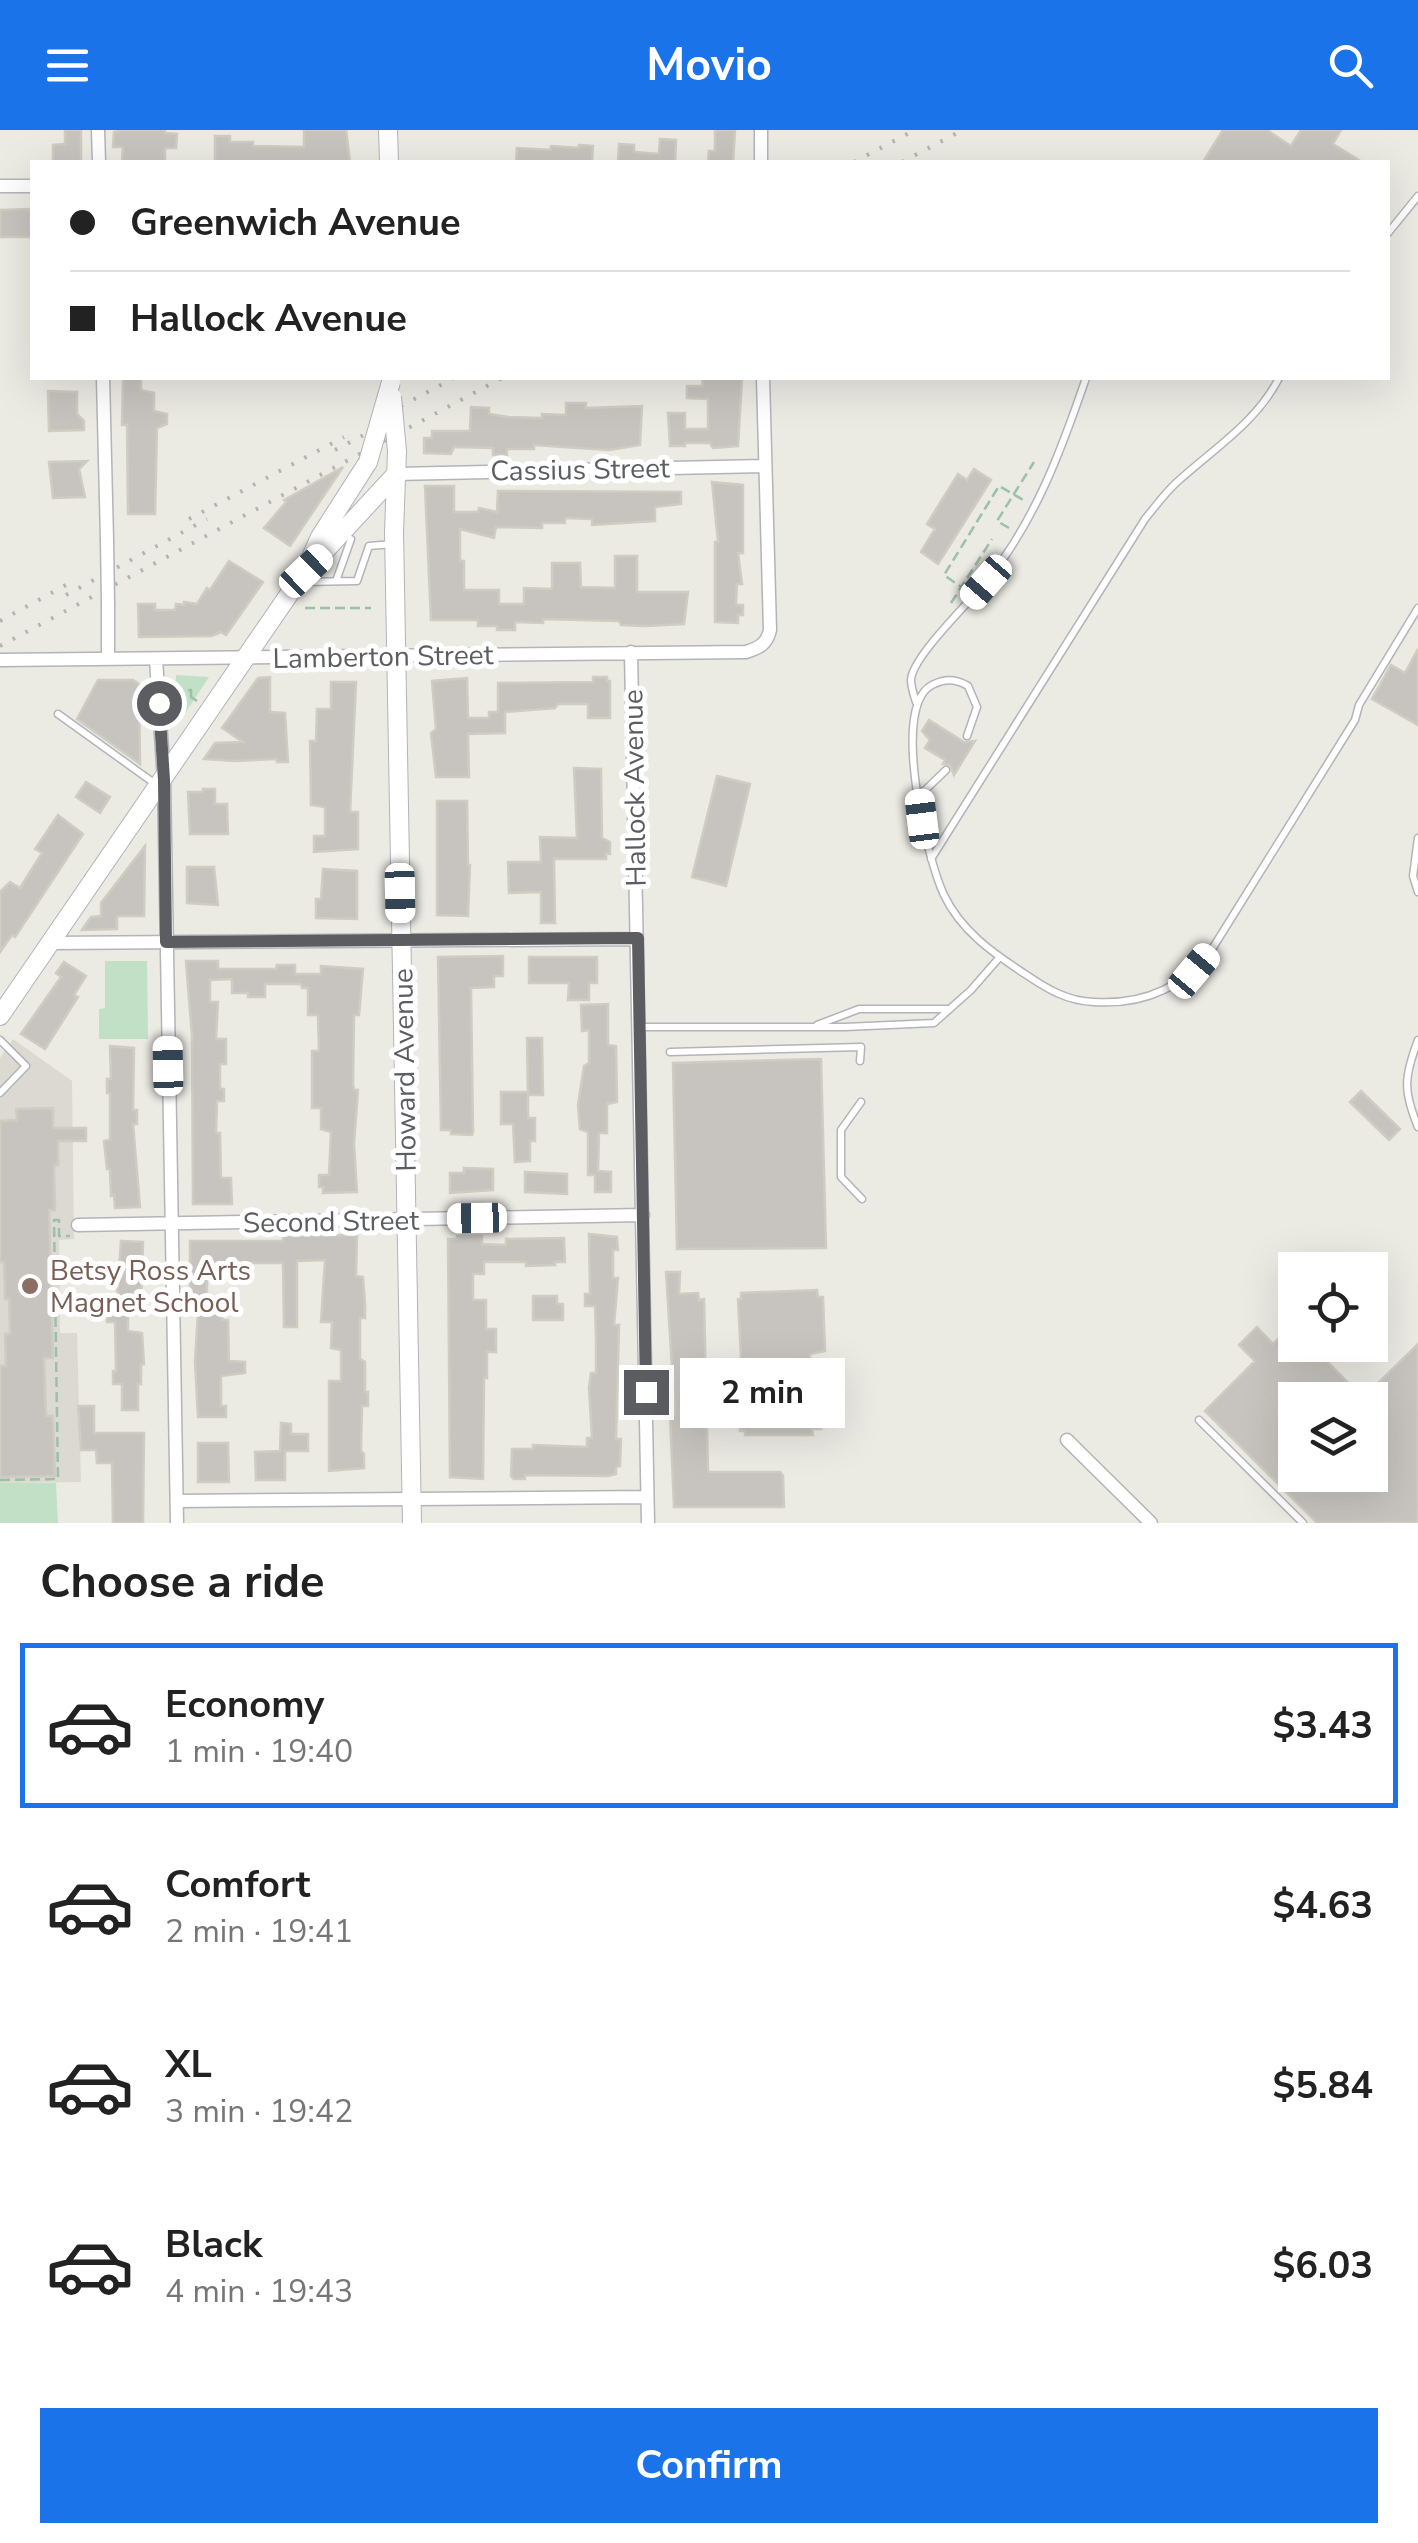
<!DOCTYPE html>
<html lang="en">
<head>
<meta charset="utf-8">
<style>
  body { margin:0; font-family:"Nunito Sans",sans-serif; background:#f6f6f6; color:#222; height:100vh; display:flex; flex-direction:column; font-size:38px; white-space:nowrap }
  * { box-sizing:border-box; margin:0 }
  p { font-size:32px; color:#767676 }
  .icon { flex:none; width:55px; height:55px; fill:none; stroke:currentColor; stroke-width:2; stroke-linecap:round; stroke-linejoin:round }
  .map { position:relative; height:1393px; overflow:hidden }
  .panel { display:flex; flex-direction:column; background:#fff; flex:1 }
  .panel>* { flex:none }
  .hud { position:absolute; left:30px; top:30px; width:1360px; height:220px; border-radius:0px; box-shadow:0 10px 40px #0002; display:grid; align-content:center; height:220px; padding:0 40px; background:#fff }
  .tools { position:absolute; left:1278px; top:1122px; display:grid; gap:20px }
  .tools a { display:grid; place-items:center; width:110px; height:110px; border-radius:0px; background:#fff; box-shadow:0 10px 40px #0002; font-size:50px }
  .end { position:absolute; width:45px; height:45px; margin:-22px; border:12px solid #5b5d61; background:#fff; box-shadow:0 0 0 5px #fff }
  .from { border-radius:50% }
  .bubble { position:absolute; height:70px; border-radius:0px; background:#fff; box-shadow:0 10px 40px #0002; font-size:32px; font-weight:700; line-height:70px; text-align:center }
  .car { position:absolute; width:30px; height:60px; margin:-30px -15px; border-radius:12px; box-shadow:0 0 8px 2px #0007; background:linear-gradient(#fff 24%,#345 0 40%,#fff 0 76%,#345 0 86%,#fff 0) }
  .hud b { display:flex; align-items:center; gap:35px; height:95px; font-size:38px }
  .hud b+b { border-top:2px solid #e0e0e0 }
  .hud i { width:25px; height:25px; background:#222 }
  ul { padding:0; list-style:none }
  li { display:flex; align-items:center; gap:30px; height:165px; margin:0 20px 15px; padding:0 20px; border:5px solid transparent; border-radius:0px }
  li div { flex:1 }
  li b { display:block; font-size:38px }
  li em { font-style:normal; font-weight:700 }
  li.current { border-color:#1a73e8 }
  li>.icon { width:90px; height:90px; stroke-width:1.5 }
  h2 { padding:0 40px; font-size:45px; line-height:120px }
  .primary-button { display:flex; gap:20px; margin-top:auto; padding:20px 40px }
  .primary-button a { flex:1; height:115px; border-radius:0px; background:#1a73e8; color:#fff; font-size:40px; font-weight:700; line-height:115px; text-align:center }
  header { display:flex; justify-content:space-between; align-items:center; height:130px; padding:0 40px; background:#1a73e8; color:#fff; font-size:45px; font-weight:700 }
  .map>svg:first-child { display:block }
  .education { fill:#dbd9d1 }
  .green { fill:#c2e0c5 }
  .building { fill:#c7c4bf; stroke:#cfccc2; stroke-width:2.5 }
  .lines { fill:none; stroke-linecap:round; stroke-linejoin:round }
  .lane-casing { stroke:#b3b4b8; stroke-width:9 }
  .street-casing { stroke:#b3b4b8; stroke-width:15 }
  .secondary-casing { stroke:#b2b4b8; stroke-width:20 }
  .path { stroke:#9cc0aa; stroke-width:2.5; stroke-dasharray:10 5; stroke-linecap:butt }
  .lane { stroke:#fff; stroke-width:6 }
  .street { stroke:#fff; stroke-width:12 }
  .secondary { stroke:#fff; stroke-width:18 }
  .rail { stroke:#b2b3b3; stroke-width:4; stroke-dasharray:2.5 12; stroke-linecap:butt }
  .street-bridge-casing { stroke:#b3b4b8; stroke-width:15; stroke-linecap:butt }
  .secondary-bridge-casing { stroke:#b2b4b8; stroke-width:20; stroke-linecap:butt }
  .street-bridge { stroke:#fff; stroke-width:12 }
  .secondary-bridge { stroke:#fff; stroke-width:18 }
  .route { stroke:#5b5d61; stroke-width:12 }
  .education-dot { fill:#8d6e63; stroke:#fff; stroke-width:4 }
  .labels { text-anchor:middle; stroke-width:10; stroke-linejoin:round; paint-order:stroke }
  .street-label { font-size:28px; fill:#5b5d61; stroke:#fff }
  .education-label { font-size:28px; fill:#785e54; stroke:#fff; text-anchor:start }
</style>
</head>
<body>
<header><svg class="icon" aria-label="menu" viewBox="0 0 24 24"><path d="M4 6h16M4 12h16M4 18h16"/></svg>Movio<svg class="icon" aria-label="search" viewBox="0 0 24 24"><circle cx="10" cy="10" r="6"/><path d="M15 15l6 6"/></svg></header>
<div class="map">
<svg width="1418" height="1393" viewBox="0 0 1418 1393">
  <rect width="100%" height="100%" fill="#ebeae3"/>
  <path class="education" d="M13,909l59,42 2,158 -15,1 1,93h17l4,149 -81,1v-425z"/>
  <path class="green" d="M176,545l33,2 -31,47 -4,-1z
    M105,831h42l1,78h-49v-30l6,-1z
    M0,1353h56l2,40h-58z"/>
  <path class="building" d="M65,0h16v32h-28v-17l12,-1z
    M123,0h42v3l12,1 -1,14h-11v14h-43l1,-15h-10l1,-15z
    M304,0h42l4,32h-135v-26h15v6h23v4l51,1z
    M715,0h20l-2,32h-25l1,-11h6z
    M1223,0h44l24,16 10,-16h40l-8,14 29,18h-159z
    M660,9l16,1 -1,22h-57l1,-18 15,1v7l25,2z
    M579,15l14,1 -1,16h-76l1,-14 34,2v-4l28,2z
    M30,79l1,28h-31v-27z
    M123,248h18v12l13,3v18l13,3v10l-10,4 -2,86h-27l-1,-89h-5z
    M702,248h40l-4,68 -25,2 -3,-5h-25v3h-15l-2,-33h17v16h23v-30l-21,-1v-12h16z
    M48,261l29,1v22l7,7v9l-35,1z
    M566,273h20l-1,5 57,-2 -2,39 -31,5 -75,-5v4h-27v6h-14v-7l-39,-1 -3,7 -27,-1v-15h8v-7h38l1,-24 18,1v6l19,3 34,1v-4l24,1z
    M87,331l-8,8 6,28 -32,1 -4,-36z
    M343,337l-53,79 -26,-18 22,-26 -2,-2z
    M974,339l17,11 -53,84 -17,-12 14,-23 -8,-5 31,-50 9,6z
    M712,352l31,3v68h-5l4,31h-5l-1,21h7v10h-5v8l-23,-1v-80h3z
    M425,356h29v26h24l1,-4 18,4 1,-21 183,1v12l-26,3v14l-63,4v-6l-27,-1v5h-23v5l-46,-1 -2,11 -34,-9v32h4v29h35v14h25v-16l28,1v-26h28l1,24 34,1v-32h22v36h51l-4,32 -39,2 -24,-1 -2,-4 -76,-2v4l-28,-1v8h-18v-4h-19v-6h-47z
    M229,431l34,21 -37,53 -5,-3 -9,4 -73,1 -1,-33h17v6h20l1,-6 8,1v-3l13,2 10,-16 3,2z
    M1418,519v76l-46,-26 19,-34 14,8z
    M270,547v35l15,1 3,49h-11v-3l-43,2 -30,-2 11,-16 28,-1 -21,-14 36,-50z
    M593,547h14v4h3v37h-22v-14h-30l-3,4 -50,4v21l-37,1 1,43h-33l-5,-44 5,-4 -4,-48 35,-3 1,40h21v-6h9v-29l95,-1z
    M98,550h35l6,4 1,80 -63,-45z
    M331,552h25l-6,130h8v37l-44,3v-16h11v-29l-14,-2 -1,-64h6l1,-32h14z
    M929,590l35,22 11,-1 -21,34 -4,-10 -7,-1 2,-4 -20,-12 5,-8 -8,-9z
    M574,638l27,1 1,69 8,4v12l-4,-1v6h-52l1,64h-14v-31l-32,1 -1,-31h33l-1,-25 37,1z
    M717,646l33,8 -24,102 -34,-9z
    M86,652l24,15 -10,16 -24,-16z
    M203,659h12v15h12l1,30h-38l-2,-42h15z
    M437,671h30l1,64h2l-2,51 -31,-1z
    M58,685l25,19 -68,103 -3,-2 -12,17v-60l10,-10 10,6 22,-35 -7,-4z
    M145,716l-1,70h-27v13l-35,1 9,-13 10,-1v-13z
    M187,737h27l4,38 -31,-2z
    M323,739l34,2v48l-41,-1v-19h5z
    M503,826v20h-9v11l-23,1 2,144 -1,3 -21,-1v-4h-10l-3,-173z
    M529,827h68v26h-8v17h-21l1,-17h-40z
    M186,831h32v8h58l1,-4h18v9h26v-8l42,3 -4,46h-5l-1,69 1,6h4l-4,54 3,48 -34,1v-6h-4v-12h10l2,-43 -10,-3v-21h-9v-57h7l-1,-36h-10v-27h-6l-1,-4h-36v13h-17v-4h-16v-14l-22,1v22h8l-2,37h10v25h-6v25h4v12h-7l-1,32h4l1,45h10l1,26h-39l-1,-168z
    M64,832l22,14 -12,19 4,2 -33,52 -24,-15 40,-57 -5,-4z
    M608,874v41l8,1 1,56 -10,2v29h-8l-1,38 13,1v20h-16v-17h-7v-43l-8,-3 -2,-24 6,-39 5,-3v-33l-7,1 -1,-26z
    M527,908h15l1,57h-15z
    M110,916l24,2 -1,62h4v14h-4l7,83 -25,1 -1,-13 -3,1 -1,-27h-3l-3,-28 6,-1v-47h-3v-14h4z
    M821,929l5,189 -149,1 -4,-186z
    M1361,961l39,38 -11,11 -39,-38z
    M501,962h27v26h7v23h-5v20l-15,1 -2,-38h-12z
    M53,978v20h33v13h-28v24h-4l1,45h-6l4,148h-9l2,58h7l2,60 -55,1v-111h6l-1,-32h5l-1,-35h-4l-1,-37h-4v-141l17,-1 -1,-11z
    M464,1038l29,1v21l-43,3v-20h14z
    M525,1042l42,2v20l-42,-2z
    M589,1104l28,3 1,13h-5v28h5l-4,47h5l-3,114h5l-1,27 -4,1v7l-8,2 -83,-1v4h-11l-3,-3 1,-27h21v-4l54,2v-9h5l-3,-50 2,-15h5v-35l-1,-32h-10v-12h5z
    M357,1105l-1,41 7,1 2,27v14h-5v41l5,3v30h3v14h-6l-1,45 3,3v14l-35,3v-90h12v-31l-10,-2 1,-26h-11l4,-62 -28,1v66h-13l-1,-64h-33v8h-16v-7l-27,1v34h15v21h6l1,41 16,1v11l-24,3v30h5v11h-28l-3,-56 3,-47h-3v-18h-5v-55h93v-5z
    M457,1106h25v8l24,1v-6l58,-1 1,24h-10v3l-29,1v-4h-42v12h-11v26h13v29h10v23h-9v26h-3l-1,101 -33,-2 -2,-238h9z
    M121,1111l22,1 -2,60 -13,1v28l14,2 2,31h-3v20h-3v26h-16v-26h-9v-13h3l-1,-49h-8l-1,-13h10z
    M666,1142h14l-1,22 19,-1 1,7 5,-1 4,173h72l3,4 1,31h-110l-4,-92 5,-1z
    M817,1160l1,7h5l2,54 -15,3v5l-17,1 -2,25h29l1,16h7v16h-7v12h-9l1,6h-68v-4h-5l-1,-54h3l-4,-78h3v-6z
    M533,1166h24v8h6v16h-30z
    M1295,1192v23h16l54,55h-70v75h75v-84l48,-47v179h-101l-112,-112 50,-50 -16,-16 18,-18 16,17z
    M78,1276h16v27h50l-1,90h-30l-1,-60h-15l-1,-13h-15z
    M281,1293l10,1v10h17v17h-23v29h-29l-1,-28 25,-1z
    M198,1313h30l1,39h-31z"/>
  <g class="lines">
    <defs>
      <path id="lane" d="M1388,103l30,-37
        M336,451l15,-42
        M301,452l56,-1 12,-35 24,-2
        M916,572c-2,-6 -5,-15 -5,-22 1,-23 58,-77 74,-97 50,-61 76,-132 101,-205
        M58,584l96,69
        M967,606l10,-29 -9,-21c-12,-7 -22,-8 -36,-1 -42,22 -5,174 12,210 17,36 49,58 81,79 22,15 42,27 69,28 47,3 85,-12 115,-48l146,-234 4,-15 59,-97
        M919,666l27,-26
        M1418,708l-5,38 5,16
        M931,729l214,-340c10,-12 19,-25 31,-36 37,-34 80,-60 103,-105
        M817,895l42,-16h88
        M640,897h205l89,-4 37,-33 28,-32
        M0,910l26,26 -26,27
        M1418,910c-14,37 -15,51 0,87
        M670,922l191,-5 -1,14
        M861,972l-20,28v47l21,22
        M1199,1290l104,103"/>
      <path id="street" d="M98,0l1,32
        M761,32v-32
        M0,56h32
        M103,248l4,162
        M396,344l368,-8
        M631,522l17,871
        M108,529v-55
        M156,529l8,121 13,743
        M0,530l746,-8c13,-4 21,-8 24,-22l-7,-252
        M51,813l586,-4
        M78,1095l565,-10
        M1067,1310l84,83
        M177,1371l470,-4"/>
      <path id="secondary" d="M388,0l1,32
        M397,321l-3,81 18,991
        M311,436l85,-92
        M0,886l305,-445 15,-34 48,-75"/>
    </defs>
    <use href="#lane" class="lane-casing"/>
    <use href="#street" class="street-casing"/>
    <use href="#secondary" class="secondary-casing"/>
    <path class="path" d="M1009,398l-12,-7 37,-59
      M967,461l-23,-16 55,-89 26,15
      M951,473l41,-64
      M305,478h66
      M191,567v-7l-9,1 3,8 6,-2 6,4
      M0,1350l58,-1 -4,-259h5v16h11"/>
    <use href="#lane" class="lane"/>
    <use href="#street" class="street"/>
    <use href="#secondary" class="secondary"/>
    <path class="rail" d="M854,32l61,-32
      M902,32l61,-32
      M388,283l66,-35
      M335,320l71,-37
      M189,389l155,-82
      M66,465l141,-76
      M0,491l75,-41
      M0,516l502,-268"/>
    <defs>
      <path id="street-bridge" d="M107,410l1,64"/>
      <path id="secondary-bridge" d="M392,267l5,54
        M368,332l23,-80"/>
    </defs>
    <use href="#street-bridge" class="street-bridge-casing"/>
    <use href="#secondary-bridge" class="secondary-bridge-casing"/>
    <use href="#street-bridge" class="street-bridge"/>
    <use href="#secondary-bridge" class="secondary-bridge"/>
  </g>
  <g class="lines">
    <path class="route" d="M159,573l5,77 2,162 472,-4 8,454"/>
  </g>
  <circle class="education-dot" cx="30" cy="1156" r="10"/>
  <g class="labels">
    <g class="street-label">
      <text transform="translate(580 339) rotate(-1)" y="10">Cassius Street</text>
      <text transform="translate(383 526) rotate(-1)" y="10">Lamberton Street</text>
      <text transform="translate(634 658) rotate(-91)" y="10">Hallock Avenue</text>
      <text transform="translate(404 940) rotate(-91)" y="10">Howard Avenue</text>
      <text transform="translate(331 1091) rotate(-1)" y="10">Second Street</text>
    </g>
    <g class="education-label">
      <text x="50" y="1150">Betsy Ross Arts<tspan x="50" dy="32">Magnet School</tspan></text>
    </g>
  </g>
</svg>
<div class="tools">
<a><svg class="icon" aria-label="locate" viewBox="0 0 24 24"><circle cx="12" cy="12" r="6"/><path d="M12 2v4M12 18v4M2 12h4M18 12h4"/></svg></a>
<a><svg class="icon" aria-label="layers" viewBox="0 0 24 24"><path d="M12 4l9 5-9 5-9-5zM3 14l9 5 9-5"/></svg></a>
</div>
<i class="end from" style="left:159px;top:573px"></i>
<i class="end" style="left:646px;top:1262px"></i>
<div class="bubble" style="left:680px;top:1228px;width:165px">2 min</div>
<i class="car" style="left:306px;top:441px;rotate:46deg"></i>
<i class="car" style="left:986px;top:452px;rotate:221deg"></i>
<i class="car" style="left:922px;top:689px;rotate:353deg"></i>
<i class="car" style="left:400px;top:763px;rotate:179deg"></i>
<i class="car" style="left:1194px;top:841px;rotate:40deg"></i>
<i class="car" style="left:168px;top:936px;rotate:359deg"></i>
<i class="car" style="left:477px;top:1088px;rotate:269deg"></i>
<div class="hud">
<b><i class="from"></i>Greenwich Avenue</b>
<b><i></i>Hallock Avenue</b>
</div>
</div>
<section class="panel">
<h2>Choose a ride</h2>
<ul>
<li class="current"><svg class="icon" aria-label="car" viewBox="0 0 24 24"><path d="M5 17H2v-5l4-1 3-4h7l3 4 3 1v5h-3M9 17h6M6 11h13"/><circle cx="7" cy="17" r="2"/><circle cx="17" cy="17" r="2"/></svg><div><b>Economy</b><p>1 min · 19:40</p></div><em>$3.43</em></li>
<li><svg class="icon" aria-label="car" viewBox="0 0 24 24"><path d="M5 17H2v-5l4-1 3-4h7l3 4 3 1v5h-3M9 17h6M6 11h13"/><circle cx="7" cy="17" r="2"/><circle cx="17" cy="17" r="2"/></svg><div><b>Comfort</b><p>2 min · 19:41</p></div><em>$4.63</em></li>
<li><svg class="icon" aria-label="car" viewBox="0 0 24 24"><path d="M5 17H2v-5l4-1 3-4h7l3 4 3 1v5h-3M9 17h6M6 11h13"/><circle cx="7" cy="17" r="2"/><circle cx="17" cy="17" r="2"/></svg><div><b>XL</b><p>3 min · 19:42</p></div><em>$5.84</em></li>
<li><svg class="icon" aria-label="car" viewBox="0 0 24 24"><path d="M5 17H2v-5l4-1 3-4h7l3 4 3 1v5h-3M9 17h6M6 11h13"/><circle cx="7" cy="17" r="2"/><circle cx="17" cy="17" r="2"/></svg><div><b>Black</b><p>4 min · 19:43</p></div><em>$6.03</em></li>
</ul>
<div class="primary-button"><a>Confirm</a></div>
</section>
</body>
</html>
